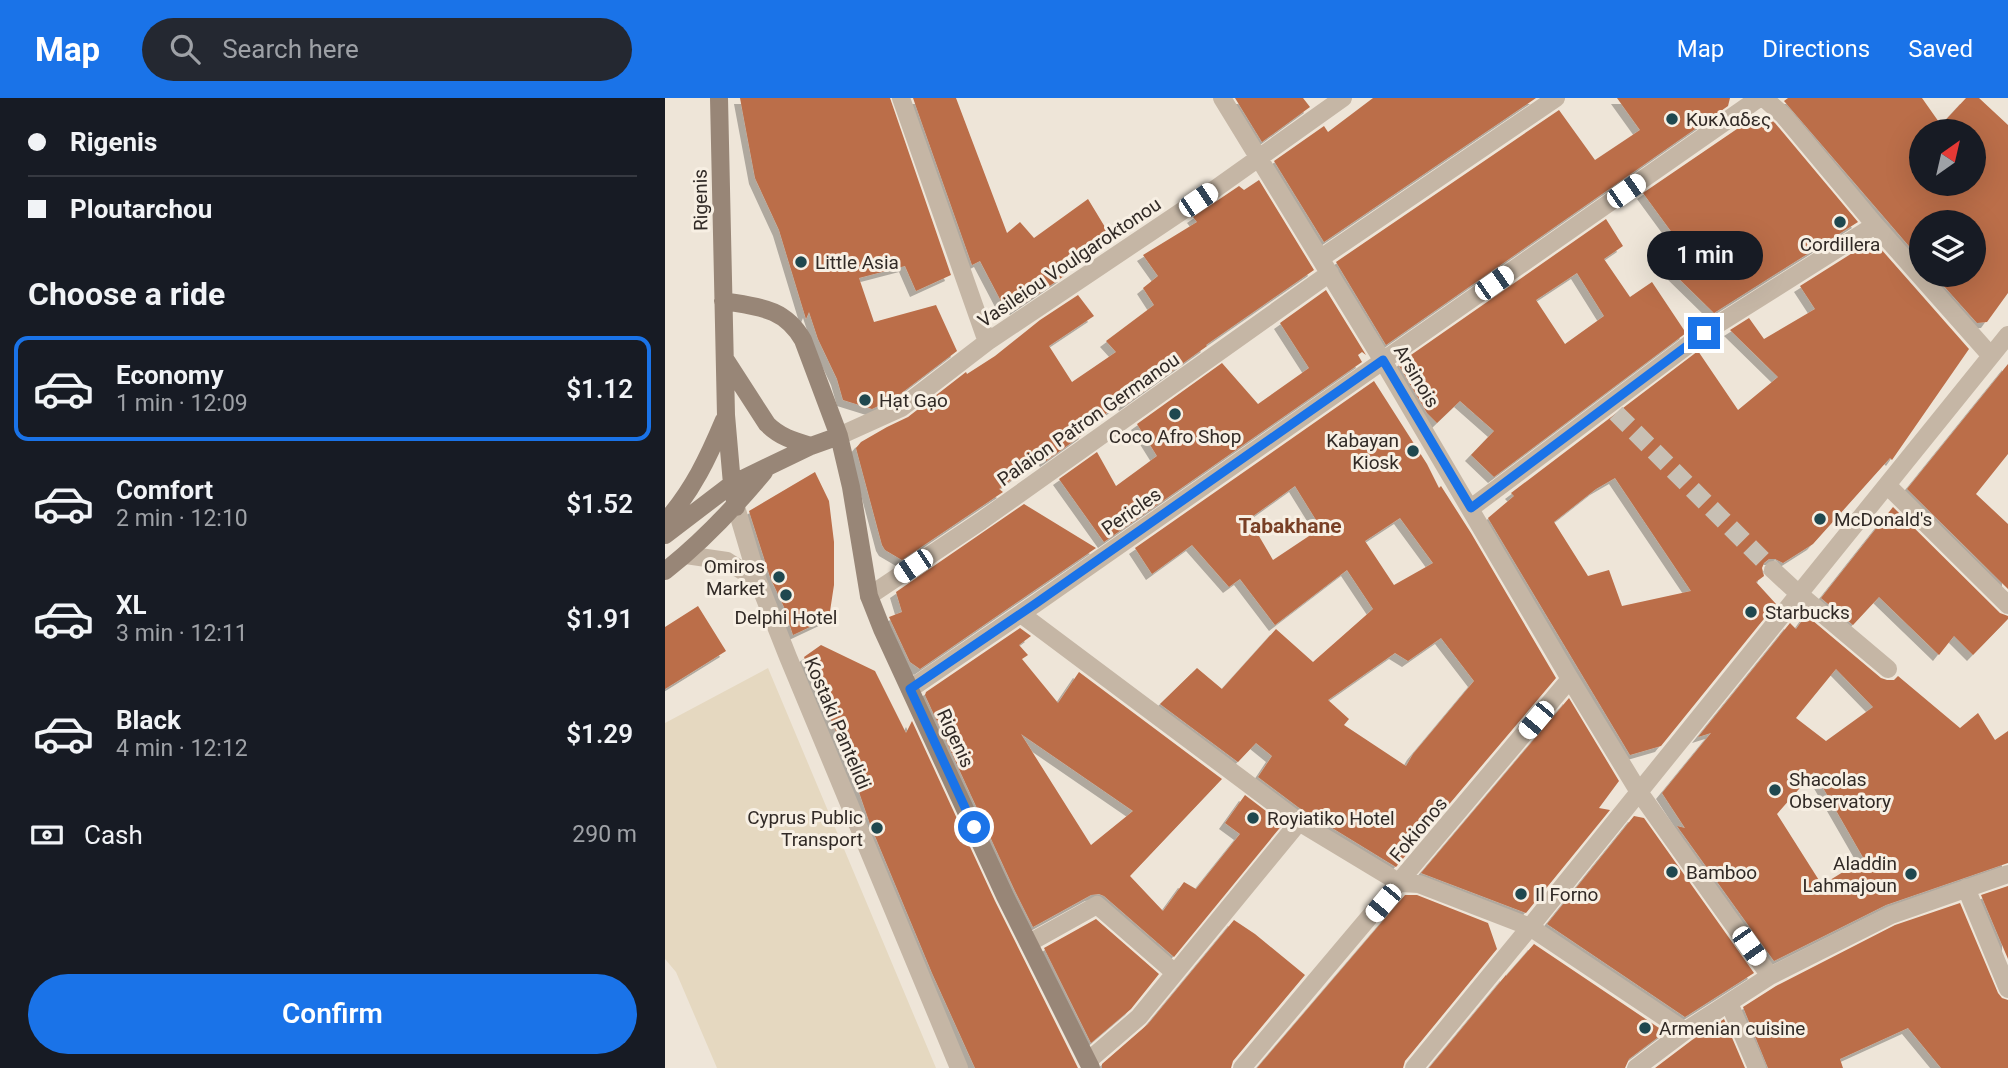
<!DOCTYPE html>
<html lang="en">
<head>
<meta charset="utf-8">
<style>
  body { margin:0; font-family:Roboto,sans-serif; background:#242831; color:#f1f3f6; height:100vh; display:flex; flex-direction:column; font-size:26px; white-space:nowrap }
  * { box-sizing:border-box; margin:0 }
  p { font-size:23px; color:#9ea1a6 }
  .icon { flex:none; width:38px; height:38px; fill:none; stroke:currentColor; stroke-width:2; stroke-linecap:round; stroke-linejoin:round }
  .map { position:relative; flex:1; overflow:hidden }
  .sheet { display:flex; flex-direction:column; background:#171b24; width:665px }
  .sheet>* { flex:none }
  .banner { display:grid; align-content:center; height:154px; padding:0 28px; background:#171b24 }
  .needle { width:46px; rotate:34deg }
  .fabs { position:absolute; left:1244px; top:21px; display:grid; gap:14px }
  .fabs a { display:grid; place-items:center; width:77px; height:77px; border-radius:50%; background:#171b24; box-shadow:0 7px 28px #0002; font-size:35px }
  .end { position:absolute; width:32px; height:32px; margin:-16px; border:9px solid #1a73e8; background:#fff; box-shadow:0 0 0 4px #fff }
  .from { border-radius:50% }
  .bubble { position:absolute; height:49px; border-radius:24px; background:#171b24; box-shadow:0 7px 28px #0002; font-size:23px; font-weight:600; line-height:49px; text-align:center }
  .car { position:absolute; width:21px; height:42px; margin:-21px -10px; border-radius:9px; box-shadow:0 0 5px 2px #0007; background:linear-gradient(#fff 24%,#345 0 40%,#fff 0 76%,#345 0 86%,#fff 0) }
  .banner b { display:flex; align-items:center; gap:24px; height:66px; font-size:26px }
  .banner b+b { border-top:2px solid #363941 }
  .banner i { width:18px; height:18px; background:#f1f3f6 }
  ul { padding:0; list-style:none }
  li { display:flex; align-items:center; gap:21px; height:105px; margin:0 14px 10px; padding:0 14px; border:4px solid transparent; border-radius:14px }
  li div { flex:1 }
  li b { display:block; font-size:26px }
  li em { font-style:normal; font-weight:600 }
  li.active { border-color:#1a73e8 }
  li>.icon { width:63px; height:63px; stroke-width:1.5 }
  h2 { padding:0 28px; font-size:32px; line-height:84px }
  .pay { display:flex; align-items:center; gap:18px; height:77px; padding:0 28px; font-size:26px }
  .pay p { margin-inline-start:auto }
  .action { display:flex; gap:14px; margin-top:auto; padding:14px 28px }
  .action a { flex:1; height:80px; border-radius:42px; background:#1a73e8; color:#fff; font-size:28px; font-weight:600; line-height:80px; text-align:center }
  header { display:flex; align-items:center; gap:42px; box-sizing:border-box; height:98px; padding:0 35px; background:#1a73e8; color:#fff }
  header strong { font-size:33px }
  nav { display:flex; gap:38px; margin-inline-start:auto; font-size:24px }
  .search { width:490px; height:63px; background:#242831; display:flex; align-items:center; gap:18px; box-sizing:border-box; padding:0 24px; border-radius:38px; color:#9ea1a6; font-size:26px }
  main { display:flex; flex:1; min-height:0 }
  .map>svg:first-child { display:block }
  .plaza { fill:#e5d8c0 }
  .building { fill:#bb6e49; fill-rule:evenodd; filter:url(#shadow) }
  .lines { fill:none; stroke-linecap:round; stroke-linejoin:round }
  .street-tunnel { stroke:#c8c0b4; stroke-width:18; stroke-dasharray:18 9; stroke-linecap:butt }
  .street { stroke:#c5b6a5; stroke-width:18 }
  .secondary { stroke:#988677; stroke-width:18 }
  .route { stroke:#1a73e8; stroke-width:9 }
  .poi-dot { fill:#1f484f; stroke:#f7efe3; stroke-width:2.5 }
  .labels { text-anchor:middle; stroke-width:6; stroke-linejoin:round; paint-order:stroke }
  .poi-label { font-size:19px; fill:#312a26; stroke:#f7efe3; text-anchor:start }
  .street-label { font-size:19px; fill:#312a26; stroke:#f7efe3 }
  .neighbourhood-label { font-size:21px; font-weight:bold; fill:#794026; stroke:#f7efe3 }
</style>
</head>
<body>
<header>
<strong>Map</strong>
<div class="search"><svg class="icon" aria-label="search" viewBox="0 0 24 24"><circle cx="10" cy="10" r="6"/><path d="M15 15l6 6"/></svg>Search here</div>
<nav><a>Map</a><a>Directions</a><a>Saved</a></nav>
</header>
<main>
<section class="sheet">
<div class="banner">
<b><i class="from"></i>Rigenis</b>
<b><i></i>Ploutarchou</b>
</div>
<h2>Choose a ride</h2>
<ul>
<li class="active"><svg class="icon" aria-label="car" viewBox="0 0 24 24"><path d="M5 17H2v-5l4-1 3-4h7l3 4 3 1v5h-3M9 17h6M6 11h13"/><circle cx="7" cy="17" r="2"/><circle cx="17" cy="17" r="2"/></svg><div><b>Economy</b><p>1 min · 12:09</p></div><em>$1.12</em></li>
<li><svg class="icon" aria-label="car" viewBox="0 0 24 24"><path d="M5 17H2v-5l4-1 3-4h7l3 4 3 1v5h-3M9 17h6M6 11h13"/><circle cx="7" cy="17" r="2"/><circle cx="17" cy="17" r="2"/></svg><div><b>Comfort</b><p>2 min · 12:10</p></div><em>$1.52</em></li>
<li><svg class="icon" aria-label="car" viewBox="0 0 24 24"><path d="M5 17H2v-5l4-1 3-4h7l3 4 3 1v5h-3M9 17h6M6 11h13"/><circle cx="7" cy="17" r="2"/><circle cx="17" cy="17" r="2"/></svg><div><b>XL</b><p>3 min · 12:11</p></div><em>$1.91</em></li>
<li><svg class="icon" aria-label="car" viewBox="0 0 24 24"><path d="M5 17H2v-5l4-1 3-4h7l3 4 3 1v5h-3M9 17h6M6 11h13"/><circle cx="7" cy="17" r="2"/><circle cx="17" cy="17" r="2"/></svg><div><b>Black</b><p>4 min · 12:12</p></div><em>$1.29</em></li>
</ul>
<div class="pay"><svg class="icon" aria-label="cash" viewBox="0 0 24 24"><path d="M3 7h18v10H3z"/><circle cx="12" cy="12" r="2"/></svg>Cash<p>290 m</p></div>
<div class="action"><a>Confirm</a></div>
</section>
<div class="map">
<svg width="1343" height="970" viewBox="0 0 1343 970">
  <defs>
    <filter id="shadow"><feDropShadow dx="-6" dy="6" stdDeviation="0" flood-color="#0004"/></filter>
  </defs>
  <rect width="100%" height="100%" fill="#eee5d8"/>
  <path class="plaza" d="M103,570l168,400h-219l-41,-96 -11,-13v-236z"/>
  <path class="building" d="M75,0h150l61,177 -35,16 -11,-25 -46,12 15,44 62,-17 21,46 -62,47 -23,11 -29,-9 -6,-21 -19,-40 -9,-27 -3,7 -27,-89 -24,-52z
    M248,0h43l51,135 13,-11 14,16 54,-39 23,38 -50,35 3,4 -48,33 -15,-8 -21,-40 -8,4z
    M570,0h68l7,9 -48,35z
    M708,0h163l-212,144 -50,-81 50,-35 4,6z
    M952,0h113l-2,8 -342,239 -50,-83 223,-152 36,50 45,-30z
    M1123,0h134l19,27 25,-27h13l29,27v168l-21,29 -10,1 -43,-48h40v-53h-53v38l-137,-159zM1256,33h53v53h-53z
    M1100,16l10,9 83,99 -144,91 -45,-44 9,-6 -5,-7 11,-7 -41,-56 113,-77 5,2z
    M594,82l55,90 -108,75 1,1 -82,59 -2,-3 -40,27 2,4 -39,28 -3,-5 -44,33 4,3 -101,68 -17,-10 -3,-5 -26,-97 5,-6 26,-15 21,-10 58,-45 1,2 28,-18 45,-36 38,-25 16,21 -45,30 23,36 44,-30 -10,-11 48,-36 -11,-17 15,-12 -15,-21 54,-33 -4,-5 46,-31 5,4z
    M941,121l17,27 -19,13 26,38 22,-15 34,51 -192,144 -23,-22 23,-24 -34,-30 -23,22 -10,-10 -29,-49zM912,175l27,43 -39,28 -29,-44z
    M1208,142l96,109 -77,111 -2,-2 -77,86 -30,19 -8,-4h-6l-5,4 -2,5 2,8 -8,6 20,22 -115,142 -31,9 -142,-237 26,-22 -3,-3 187,-142 40,59 40,-33 -48,-47 19,-12 15,21 51,-30 -15,-23zM950,380l76,113 -69,15 -13,-36 -21,6 -34,-54 42,-33z
    M661,192l40,65 -4,-3 -4,3 4,7 -258,180 -45,-63 38,-27 19,34 41,-30 -20,-32 85,-61 36,41 51,-36 -29,-45z
    M1343,266v90l-32,40 32,30v65l-101,-100z
    M709,283l53,83 12,24 2,-2 30,47 85,145 -160,189 -98,-60 -40,-30 14,-21 -16,-13 -18,19 -78,-58 37,-36 25,21 54,-60 37,33 60,-53 -26,-39 -72,55 -35,-46 -11,8 -37,-42 -40,29 -17,-26zM630,388l26,42 -48,32 -24,-41zM735,420l33,45 -39,22 -29,-44zM776,540l33,43 -61,73 -7,12 -62,-41 5,-6 -21,-19 67,-47 13,8z
    M150,374l14,29 5,41v43l-5,33 -36,17 -9,-28 -14,-30 -21,-66z
    M359,406l72,44 -176,121 -10,-7 -21,-45 13,-5 -6,-20z
    M1228,409l107,106 8,3v3l-35,36 -19,-19 -15,19 -60,-58 -26,28 -32,-27z
    M33,508l28,45 -61,38v-62z
    M1141,517l75,63 6,2h7l4,-4 62,52 18,-15 17,27 13,-9v132l-122,42 -112,56 -97,-135 8,2 -23,-35 49,-60 -13,4 92,-114 6,6zM1171,571l37,38 -47,34 -30,-23zM1149,674l50,87 -42,26 -45,-71z
    M355,530l11,8 -12,9 9,10 -6,4 36,44 21,-31 143,107 -92,97 33,35 21,-29 12,7 44,-55 -15,-11 20,-28 38,29 -109,133 -70,-61 -5,-2 -8,1 -58,32 -18,-36 -90,-196 1,-3zM356,636l112,77 -42,34z
    M156,547l54,26 31,62 6,-12 83,180 83,167h-103l-43,-95 -62,-149 -23,-67 -43,-100z
    M904,600l50,83 -20,27 11,2 -84,103 -105,-40z
    M969,718l10,2 110,155 -69,44 -138,-93z
    M1343,788v73l-27,-64z
    M740,797h12l71,28 9,26 -92,112 -2,7h-146z
    M1295,805l38,90 4,5 6,2v68h-67l-33,-40 -68,31 3,9h-75l-25,-61 33,-21 119,-61z
    M431,821l63,55 -28,35 -40,34 -47,-95z
    M569,822l21,14 50,41 -72,86 -2,7h-129v-4l46,-40z
    M869,846l131,88 -36,27 -4,9h-196l77,-93v1z
    M1059,921l21,49h-90l37,-28z"/>
  <g class="lines">
    <path class="street-tunnel" d="M951,315l157,157"/>
    <path class="street" d="M236,0l86,244
      M557,0l161,263 187,318 69,113 131,184
      M1099,0l19,17 92,110 116,131
      M656,160l235,-160
      M174,338l62,-28 86,-66 228,-153 128,-91
      M1222,387l121,120
      M71,409l22,74 30,76 171,411
      M806,410l233,-175 171,-108
      M21,457l41,6 31,20
      M1108,472l26,24 89,75
      M204,498l112,-75 349,-248
      M356,516l278,208 101,61 19,1 111,43 155,104
      M245,591l125,-85 724,-506
      M1301,790l42,101
      M364,845l68,-38 78,68
      M1064,905l28,65
      M423,963l51,-44 160,-195
      M577,970l328,-389
      M749,970l116,-141 478,-592
      M971,970l49,-37 85,-55 121,-61 117,-41"/>
    <path class="secondary" d="M54,0l7,317 6,69 4,23
      M58,203c35,6 61,6 80,39l36,96 12,51 18,109 13,33 123,267 86,172
      M60,261l42,65c13,13 27,17 44,22
      M0,424c28,-32 43,-64 59,-102
      M0,437l67,-51 79,-38 28,-10
      M0,473c37,-29 69,-63 99,-99"/>
  </g>
  <g class="lines">
    <path class="route" d="M309,729l-64,-138 125,-85 348,-244 88,148 233,-175"/>
  </g>
  <g class="poi-dot">
    <circle cx="1007" cy="21" r="7"/>
    <circle cx="1175" cy="124" r="7"/>
    <circle cx="136" cy="164" r="7"/>
    <circle cx="200" cy="302" r="7"/>
    <circle cx="510" cy="316" r="7"/>
    <circle cx="748" cy="353" r="7"/>
    <circle cx="1155" cy="421" r="7"/>
    <circle cx="114" cy="479" r="7"/>
    <circle cx="121" cy="497" r="7"/>
    <circle cx="1086" cy="514" r="7"/>
    <circle cx="1110" cy="692" r="7"/>
    <circle cx="588" cy="720" r="7"/>
    <circle cx="212" cy="730" r="7"/>
    <circle cx="1007" cy="774" r="7"/>
    <circle cx="1246" cy="776" r="7"/>
    <circle cx="856" cy="796" r="7"/>
    <circle cx="980" cy="930" r="7"/>
  </g>
  <g class="labels">
    <g class="poi-label">
      <text x="1021" y="28">Κυκλαδες</text>
      <text x="1175" y="153" text-anchor="middle">Cordillera</text>
      <text x="150" y="171">Little Asia</text>
      <text x="214" y="309">Hạt Gạo</text>
      <text x="510" y="345" text-anchor="middle">Coco Afro Shop</text>
      <text x="734" y="349" text-anchor="end">Kabayan<tspan x="734" dy="22">Kiosk</tspan></text>
      <text x="1169" y="428">McDonald's</text>
      <text x="100" y="475" text-anchor="end">Omiros<tspan x="100" dy="22">Market</tspan></text>
      <text x="1100" y="521">Starbucks</text>
      <text x="121" y="526" text-anchor="middle">Delphi Hotel</text>
      <text x="1124" y="688">Shacolas<tspan x="1124" dy="22">Observatory</tspan></text>
      <text x="198" y="726" text-anchor="end">Cyprus Public<tspan x="198" dy="22">Transport</tspan></text>
      <text x="602" y="727">Royiatiko Hotel</text>
      <text x="1232" y="772" text-anchor="end">Aladdin<tspan x="1232" dy="22">Lahmajoun</tspan></text>
      <text x="1021" y="781">Bamboo</text>
      <text x="870" y="803">Il Forno</text>
      <text x="994" y="937">Armenian cuisine</text>
    </g>
    <g class="street-label">
      <text transform="translate(35 102) rotate(-91)" y="7">Rigenis</text>
      <text transform="translate(404 164) rotate(-34)" y="7">Vasileiou Voulgaroktonou</text>
      <text transform="translate(752 278) rotate(59)" y="7">Arsinois</text>
      <text transform="translate(423 321) rotate(-35)" y="7">Palaion Patron Germanou</text>
      <text transform="translate(466 413) rotate(-35)" y="7">Pericles</text>
      <text transform="translate(173 625) rotate(67)" y="7">Kostaki Pantelidi</text>
      <text transform="translate(291 640) rotate(65)" y="7">Rigenis</text>
      <text transform="translate(753 731) rotate(-50)" y="7">Fokionos</text>
    </g>
    <g class="neighbourhood-label">
      <text x="625" y="435">Tabakhane</text>
    </g>
  </g>
</svg>
<div class="fabs">
<a><svg class="needle" viewBox="-14 -14 28 28"><path d="M0-13l5 13h-10z" fill="#e53935"/><path d="M0 13l5-13h-10z" fill="#9ea1a6"/></svg></a>
<a><svg class="icon" aria-label="layers" viewBox="0 0 24 24"><path d="M12 4l9 5-9 5-9-5zM3 14l9 5 9-5"/></svg></a>
</div>
<i class="end from" style="left:309px;top:729px"></i>
<i class="end" style="left:1039px;top:235px"></i>
<div class="bubble" style="left:982px;top:133px;width:116px">1 min</div>
<i class="car" style="left:961px;top:93px;rotate:55deg"></i>
<i class="car" style="left:533px;top:102px;rotate:56deg"></i>
<i class="car" style="left:829px;top:185px;rotate:55deg"></i>
<i class="car" style="left:248px;top:468px;rotate:236deg"></i>
<i class="car" style="left:871px;top:622px;rotate:220deg"></i>
<i class="car" style="left:718px;top:805px;rotate:220deg"></i>
<i class="car" style="left:1084px;top:848px;rotate:145deg"></i>
</div>
</main>
</body>
</html>
